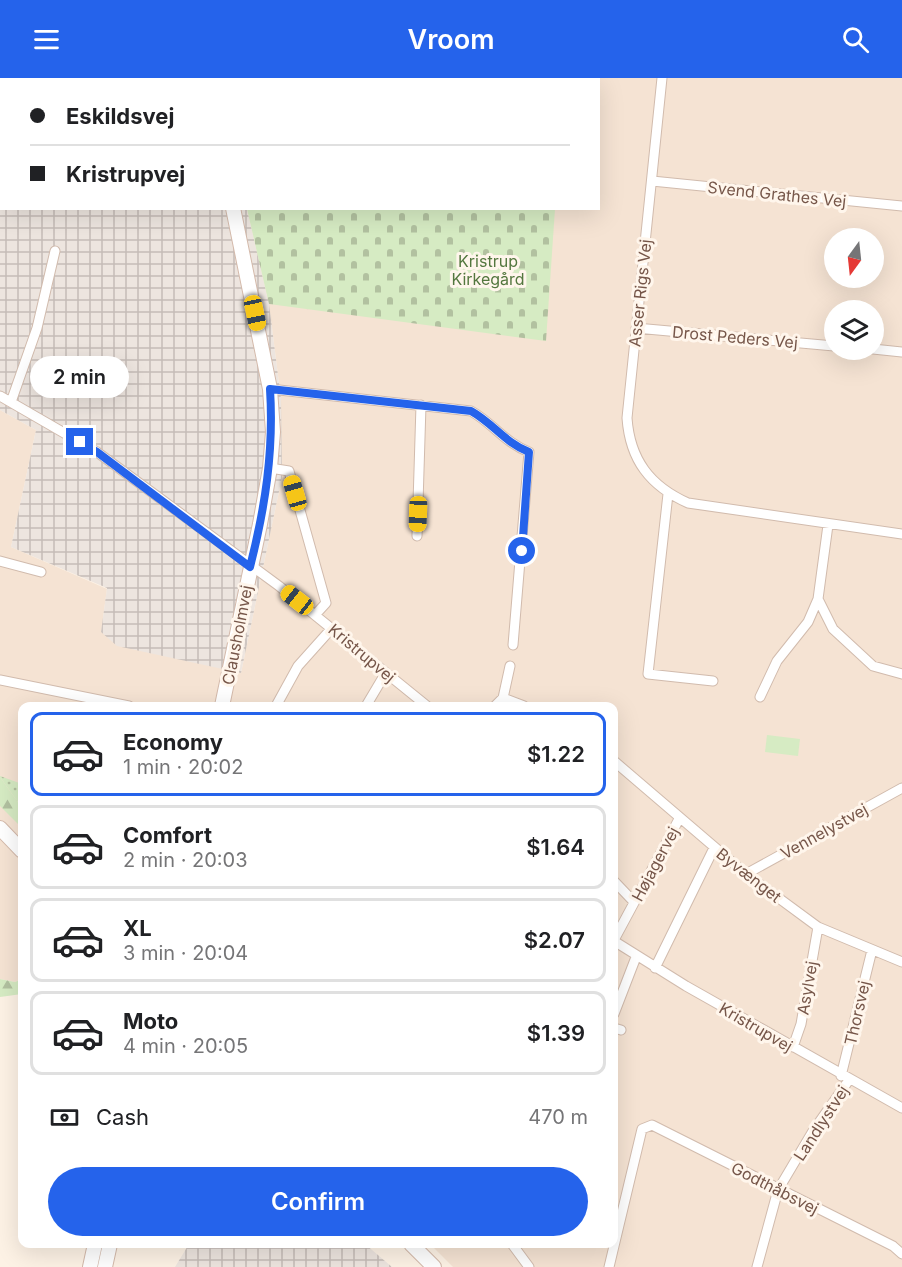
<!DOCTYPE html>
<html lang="en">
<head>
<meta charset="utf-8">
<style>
  body { margin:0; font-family:Inter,sans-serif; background:#f2f2f2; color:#202124; height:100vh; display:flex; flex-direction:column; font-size:22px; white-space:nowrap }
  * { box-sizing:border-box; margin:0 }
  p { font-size:20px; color:#757577 }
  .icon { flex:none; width:33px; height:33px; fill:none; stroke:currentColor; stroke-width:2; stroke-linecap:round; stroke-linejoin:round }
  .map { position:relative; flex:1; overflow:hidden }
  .details { position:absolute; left:18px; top:624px; width:600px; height:546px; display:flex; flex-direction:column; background:#fff; border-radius:12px; box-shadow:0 6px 24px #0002 }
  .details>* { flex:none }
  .banner { position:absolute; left:0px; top:0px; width:600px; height:132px; box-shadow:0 6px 24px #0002; display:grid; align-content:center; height:132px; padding:0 30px; background:#fff }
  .needle { width:39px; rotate:195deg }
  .buttons { position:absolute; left:824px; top:150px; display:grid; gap:12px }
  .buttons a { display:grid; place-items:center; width:60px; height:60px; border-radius:50%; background:#fff; box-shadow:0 6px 24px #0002; font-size:30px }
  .end { position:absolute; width:27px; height:27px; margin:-14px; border:8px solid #2563eb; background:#fff; box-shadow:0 0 0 3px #fff }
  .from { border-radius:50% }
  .bubble { position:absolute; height:42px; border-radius:21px; background:#fff; box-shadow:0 6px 24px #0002; font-size:20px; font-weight:600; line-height:42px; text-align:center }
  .car { position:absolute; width:18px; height:36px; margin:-18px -9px; border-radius:8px; box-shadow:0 0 4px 2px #0007; background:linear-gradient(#f5c518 24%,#345 0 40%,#f5c518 0 76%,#345 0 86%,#f5c518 0) }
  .banner b { display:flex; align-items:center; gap:21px; height:57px; font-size:22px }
  .banner b+b { border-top:2px solid #e0e0e0 }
  .banner i { width:15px; height:15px; background:#202124 }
  ul { padding:10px 0 0; list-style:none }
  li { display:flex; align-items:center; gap:18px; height:84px; margin:0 12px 9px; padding:0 18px; border:3px solid #e0e0e0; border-radius:12px }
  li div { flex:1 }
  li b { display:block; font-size:22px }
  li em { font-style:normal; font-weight:600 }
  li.on { border-color:#2563eb }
  li>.icon { width:54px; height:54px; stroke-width:1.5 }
  .pay { display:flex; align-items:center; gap:15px; height:66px; padding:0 30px; font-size:22px }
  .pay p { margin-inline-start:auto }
  .primary-button { display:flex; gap:12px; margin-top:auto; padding:12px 30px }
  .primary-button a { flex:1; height:69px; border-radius:36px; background:#2563eb; color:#fff; font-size:24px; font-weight:600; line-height:69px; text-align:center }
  header { display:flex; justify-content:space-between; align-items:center; height:78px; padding:0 30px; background:#2563eb; color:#fff; font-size:27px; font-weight:600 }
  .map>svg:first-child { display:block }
  .residential { fill:#f5e3d3; fill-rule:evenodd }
  .industrial { fill:url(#industrial-grid) }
  .green { fill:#d6ebc3 }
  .forest { fill:url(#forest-firs) }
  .cemetery { fill:url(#cemetery-stones) }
  .garden { fill:url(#garden-dots) }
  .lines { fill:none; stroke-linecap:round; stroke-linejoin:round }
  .street-casing { stroke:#d1bbad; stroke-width:11 }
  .secondary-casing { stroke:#d4baab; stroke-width:16 }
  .street { stroke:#fff; stroke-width:9 }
  .secondary { stroke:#fff; stroke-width:14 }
  .route { stroke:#2563eb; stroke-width:8 }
  .labels { text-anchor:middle; stroke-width:6; stroke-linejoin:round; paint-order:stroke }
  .street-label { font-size:16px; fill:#765649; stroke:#fff6ec }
  .park-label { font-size:16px; fill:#53773e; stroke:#fff6ec }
</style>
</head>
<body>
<header><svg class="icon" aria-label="menu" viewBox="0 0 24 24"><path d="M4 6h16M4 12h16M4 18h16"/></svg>Vroom<svg class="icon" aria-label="search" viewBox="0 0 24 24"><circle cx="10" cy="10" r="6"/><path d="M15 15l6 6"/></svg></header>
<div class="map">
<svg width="902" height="1189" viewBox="0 0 902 1189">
  <defs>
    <pattern id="industrial-grid" width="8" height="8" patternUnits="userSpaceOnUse" patternTransform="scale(1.5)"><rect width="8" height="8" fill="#ede5df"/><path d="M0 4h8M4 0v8" fill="none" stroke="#c5bcb7"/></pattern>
    <pattern id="forest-firs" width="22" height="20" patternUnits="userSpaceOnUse" patternTransform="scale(1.5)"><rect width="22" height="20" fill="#d6ebc3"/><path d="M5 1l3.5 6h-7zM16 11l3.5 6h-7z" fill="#b2c1a0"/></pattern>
    <pattern id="cemetery-stones" width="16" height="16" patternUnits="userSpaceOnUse" patternTransform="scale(1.5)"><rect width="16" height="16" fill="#d6ebc3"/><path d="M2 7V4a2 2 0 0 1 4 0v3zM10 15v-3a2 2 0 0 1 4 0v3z" fill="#b2c1a0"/></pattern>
    <pattern id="garden-dots" width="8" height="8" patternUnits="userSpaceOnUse" patternTransform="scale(1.5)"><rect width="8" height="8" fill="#d6ebc3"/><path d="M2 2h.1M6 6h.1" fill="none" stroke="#b2c1a0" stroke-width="1.8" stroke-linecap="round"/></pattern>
  </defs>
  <rect width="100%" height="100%" fill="#fdf2e5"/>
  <path class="residential" d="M210,0h692v1189h-449l-23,-23h184v-538h-592v273l-7,3 -15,-3v-569l36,20 -25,117 96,42 -6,43 140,41 41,-196 -1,-78 -12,-95 -22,-95 351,-1v-128zM834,160h39v40h-39zM834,232h39v40h-39z"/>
  <path class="industrial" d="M0,0l210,1 -208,1v128l245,1 22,95 12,95 1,78 -41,196 -124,-27 -16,-14 6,-44 -96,-41 25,-117 -36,-20z
    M189,1166h176l27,23h-217z"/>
  <path class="green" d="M767,657l33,4 -2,17 -33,-4z"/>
  <path class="forest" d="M0,699l22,31v20l-22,-22z
    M0,901l15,3 7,-3v15l-22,3z"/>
  <path class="cemetery" d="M247,131h308l-9,132 -277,-37z"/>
  <path class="garden" d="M0,698l22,8v24l-22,-31z"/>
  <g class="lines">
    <defs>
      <path id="street" d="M662,0l-35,340c3,42 23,68 61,85l214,31
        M652,103l250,25
        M636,250l198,18
        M873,271l29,3
        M270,311l201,22c23,13 33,31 58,41l-16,193
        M0,318l97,56 182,134 148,120
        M11,324l26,-74 18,-77
        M270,390l19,3 37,132 -11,12
        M668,416l-20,180 65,7
        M828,447l-10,74 15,30 40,37 29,8
        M417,458l4,-131
        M0,483l41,11
        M0,602l129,26
        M760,619l17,-36 31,-39 10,-23
        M503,620l7,-32
        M276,628l22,-40 34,-38
        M366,628l19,-32
        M495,628l8,-8 21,8
        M614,683l132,113 72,53 84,35
        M746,796l156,-86
        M614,803l20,21
        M614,862l65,-121
        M614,863l72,45 216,122
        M655,890l59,-120
        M614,936l22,-57
        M614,950l7,2
        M793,969l8,-23 17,-97
        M841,998l31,-126
        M512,1166l17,23
        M609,1189l33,-138 10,-4 241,121 9,8
        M757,1189l21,-77 35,-59 36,-51"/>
      <path id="secondary" d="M189,0v2
        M222,628l38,-182 10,-56 3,-36 -3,-43 -37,-181
        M0,750l22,23
        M411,1166l23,23
        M90,1189l5,-23
        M105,1189l5,-23"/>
    </defs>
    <use href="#street" class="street-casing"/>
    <use href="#secondary" class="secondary-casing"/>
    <use href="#street" class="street"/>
    <use href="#secondary" class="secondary"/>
  </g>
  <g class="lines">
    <path class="route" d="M80,364l17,10 153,115c15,-59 24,-116 20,-178l201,22c23,13 33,31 58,41l-7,99"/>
  </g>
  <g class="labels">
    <g class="street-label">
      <text transform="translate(777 116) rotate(6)" y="6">Svend Grathes Vej</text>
      <text transform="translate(640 215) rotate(-84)" y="6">Asser Rigs Vej</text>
      <text transform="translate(735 259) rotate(5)" y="6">Drost Peders Vej</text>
      <text transform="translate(237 557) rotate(-79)" y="6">Clausholmvej</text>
      <text transform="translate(362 575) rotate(40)" y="6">Kristrupvej</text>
      <text transform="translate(824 753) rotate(-29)" y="6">Vennelystvej</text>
      <text transform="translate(655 786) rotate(-62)" y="6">Højagervej</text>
      <text transform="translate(749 797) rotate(38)" y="6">Byvænget</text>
      <text transform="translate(807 910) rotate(-80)" y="6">Asylvej</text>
      <text transform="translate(857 935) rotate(-77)" y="6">Thorsvej</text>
      <text transform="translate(756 949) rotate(30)" y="6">Kristrupvej</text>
      <text transform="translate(821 1045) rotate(-57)" y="6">Landlystvej</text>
      <text transform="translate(775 1110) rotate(27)" y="6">Godthåbsvej</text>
    </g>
    <g class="park-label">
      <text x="488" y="189">Kristrup<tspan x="488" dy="18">Kirkegård</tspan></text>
    </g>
  </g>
</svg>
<div class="buttons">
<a><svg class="needle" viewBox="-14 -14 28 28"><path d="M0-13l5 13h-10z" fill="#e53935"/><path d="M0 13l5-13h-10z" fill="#757577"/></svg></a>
<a><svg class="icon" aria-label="layers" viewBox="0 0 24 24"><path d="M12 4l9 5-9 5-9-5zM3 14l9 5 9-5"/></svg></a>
</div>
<i class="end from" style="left:522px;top:473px"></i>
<i class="end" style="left:80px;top:364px"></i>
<div class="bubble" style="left:30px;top:278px;width:99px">2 min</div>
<i class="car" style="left:255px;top:235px;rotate:168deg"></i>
<i class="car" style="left:295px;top:415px;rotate:344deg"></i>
<i class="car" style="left:418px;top:436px;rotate:182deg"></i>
<i class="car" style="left:297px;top:522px;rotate:308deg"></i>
<div class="banner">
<b><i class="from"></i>Eskildsvej</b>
<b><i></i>Kristrupvej</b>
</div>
<section class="details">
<ul>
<li class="on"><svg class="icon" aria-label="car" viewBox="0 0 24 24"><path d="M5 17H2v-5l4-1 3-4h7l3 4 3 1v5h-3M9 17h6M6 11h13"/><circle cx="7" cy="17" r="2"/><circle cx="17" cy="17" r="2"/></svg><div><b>Economy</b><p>1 min · 20:02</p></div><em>$1.22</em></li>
<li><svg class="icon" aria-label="car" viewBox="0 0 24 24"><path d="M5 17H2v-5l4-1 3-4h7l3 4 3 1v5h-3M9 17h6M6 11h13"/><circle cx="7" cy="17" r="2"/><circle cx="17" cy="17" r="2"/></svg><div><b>Comfort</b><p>2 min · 20:03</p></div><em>$1.64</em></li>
<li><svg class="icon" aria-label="car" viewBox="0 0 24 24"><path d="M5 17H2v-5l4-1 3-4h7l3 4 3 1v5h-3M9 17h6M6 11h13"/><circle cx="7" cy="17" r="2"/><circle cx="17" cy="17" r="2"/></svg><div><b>XL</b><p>3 min · 20:04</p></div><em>$2.07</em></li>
<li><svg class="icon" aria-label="car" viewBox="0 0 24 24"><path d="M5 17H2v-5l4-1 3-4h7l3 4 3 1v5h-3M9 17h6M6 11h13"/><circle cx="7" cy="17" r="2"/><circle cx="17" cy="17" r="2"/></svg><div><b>Moto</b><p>4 min · 20:05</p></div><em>$1.39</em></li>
</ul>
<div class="pay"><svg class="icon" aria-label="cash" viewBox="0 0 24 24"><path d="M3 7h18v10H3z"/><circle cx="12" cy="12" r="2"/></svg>Cash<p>470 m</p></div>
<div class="primary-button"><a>Confirm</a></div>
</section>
</div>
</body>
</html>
